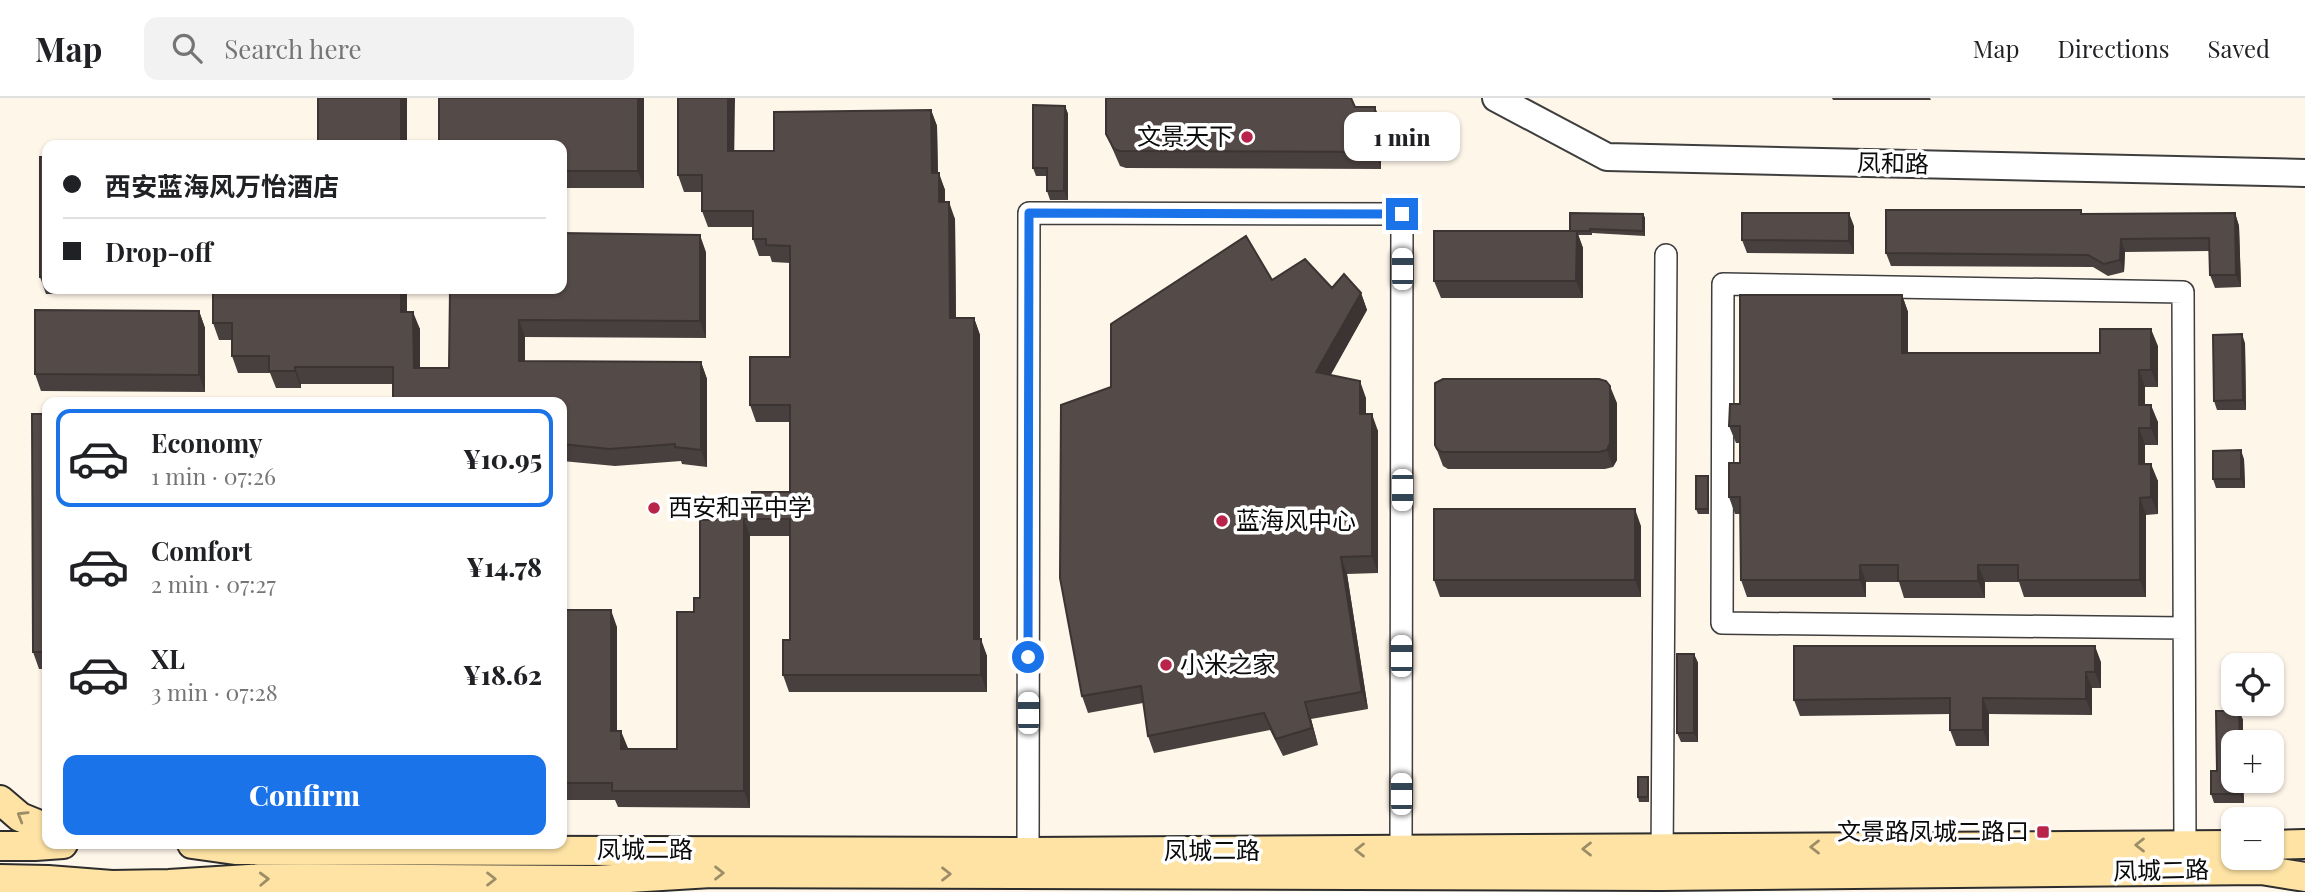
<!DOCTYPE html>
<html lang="en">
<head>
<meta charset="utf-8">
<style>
  body { margin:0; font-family:"Playfair Display","Noto Sans SC",serif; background:#f2f2f2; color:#202124; height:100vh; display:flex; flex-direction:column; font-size:26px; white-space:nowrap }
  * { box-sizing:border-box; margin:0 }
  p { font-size:23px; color:#757577 }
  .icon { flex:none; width:38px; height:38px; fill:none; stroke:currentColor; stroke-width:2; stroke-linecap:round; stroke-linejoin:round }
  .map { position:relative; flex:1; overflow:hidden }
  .sheet { position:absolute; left:42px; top:299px; width:525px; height:452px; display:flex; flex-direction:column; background:#fff; border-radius:14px; box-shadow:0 2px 5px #0004 }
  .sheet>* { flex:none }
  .banner { position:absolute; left:42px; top:42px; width:525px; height:154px; border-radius:14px; box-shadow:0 2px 5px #0004; display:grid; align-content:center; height:154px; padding:0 21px; background:#fff }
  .fabs { position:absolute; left:2221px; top:555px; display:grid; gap:14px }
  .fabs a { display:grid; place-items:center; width:63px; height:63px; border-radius:14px; background:#fff; box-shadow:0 2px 5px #0004; font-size:35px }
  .end { position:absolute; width:32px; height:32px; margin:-16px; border:9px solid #1a73e8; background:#fff; box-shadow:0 0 0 4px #fff }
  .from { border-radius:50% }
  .bubble { position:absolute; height:49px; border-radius:14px; background:#fff; box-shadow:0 2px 5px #0004; font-size:23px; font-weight:800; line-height:49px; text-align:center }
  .car { position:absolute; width:21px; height:42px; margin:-21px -10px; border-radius:9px; box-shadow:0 0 5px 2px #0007; background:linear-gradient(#fff 24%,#345 0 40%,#fff 0 76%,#345 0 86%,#fff 0) }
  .banner b { display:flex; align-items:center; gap:24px; height:66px; font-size:26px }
  .banner b+b { border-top:2px solid #e0e0e0 }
  .banner i { width:18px; height:18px; background:#202124 }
  ul { padding:12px 0 0; list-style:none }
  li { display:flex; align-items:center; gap:21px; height:98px; margin:0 14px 10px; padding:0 7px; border:4px solid transparent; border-radius:14px }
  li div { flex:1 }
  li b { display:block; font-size:26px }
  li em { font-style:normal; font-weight:800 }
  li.active { border-color:#1a73e8 }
  li>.icon { width:63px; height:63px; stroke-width:1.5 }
  .cta { display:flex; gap:14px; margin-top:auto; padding:14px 21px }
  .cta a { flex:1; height:80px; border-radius:14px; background:#1a73e8; color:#fff; font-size:28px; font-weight:800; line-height:80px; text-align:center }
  header { display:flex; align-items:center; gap:42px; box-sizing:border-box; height:98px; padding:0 35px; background:#fff; border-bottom:2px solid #e0e0e0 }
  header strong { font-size:33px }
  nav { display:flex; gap:38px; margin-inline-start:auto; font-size:24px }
  .search { width:490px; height:63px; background:#f2f2f2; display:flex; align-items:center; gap:18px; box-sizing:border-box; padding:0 24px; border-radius:14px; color:#757577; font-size:26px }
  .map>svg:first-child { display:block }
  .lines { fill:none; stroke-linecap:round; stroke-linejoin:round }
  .minor-casing { stroke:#3e3e3e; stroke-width:24 }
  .tertiary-casing { stroke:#3e3e3e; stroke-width:30 }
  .secondary-casing { stroke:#2d2d2d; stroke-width:32 }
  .minor { stroke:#fff; stroke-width:21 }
  .tertiary { stroke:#fff; stroke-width:26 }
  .secondary { stroke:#fee3a5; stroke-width:28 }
  .wall { fill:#48403e }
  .shaded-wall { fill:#3b3432 }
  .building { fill:#544a48; stroke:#3b3432; stroke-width:2 }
  .oneway { stroke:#9d8d67 }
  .route { stroke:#1a73e8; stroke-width:9 }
  .poi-dot { fill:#b9254a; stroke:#fff; stroke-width:2.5 }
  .labels { text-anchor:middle; stroke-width:7; stroke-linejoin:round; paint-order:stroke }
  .poi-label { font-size:24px; fill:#0b0b0b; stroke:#fff; text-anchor:start }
  .street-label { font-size:24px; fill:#0b0b0b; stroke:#fff }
</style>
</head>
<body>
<header>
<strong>Map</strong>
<div class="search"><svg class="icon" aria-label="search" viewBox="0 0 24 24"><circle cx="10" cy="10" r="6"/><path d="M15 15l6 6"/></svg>Search here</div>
<nav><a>Map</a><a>Directions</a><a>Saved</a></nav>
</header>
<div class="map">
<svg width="2305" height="794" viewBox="0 0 2305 794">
  <rect width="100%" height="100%" fill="#fff6ea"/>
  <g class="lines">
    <defs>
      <path id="minor" d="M2184,530l-462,-5 1,-339 460,8 2,552
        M1028,754l1,-639 373,1 -1,636
        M1662,766l4,-609"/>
      <path id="tertiary" d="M1496,0l111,59 698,16"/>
      <path id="secondary" d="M0,702l20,17 27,11
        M192,746l43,6 793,2 1205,-7
        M2272,747l33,-1
        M0,748h35l28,-2
        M0,781l48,1 64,5 57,-1 94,-6 334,2 114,-7 951,3 599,-6 44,7"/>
    </defs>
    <use href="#minor" class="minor-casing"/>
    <use href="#tertiary" class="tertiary-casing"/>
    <use href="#secondary" class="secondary-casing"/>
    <use href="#minor" class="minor"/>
    <use href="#tertiary" class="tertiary"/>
    <use href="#secondary" class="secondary"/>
  </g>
  <path class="wall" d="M644,0v90h-82v-43z
    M1832,0h98l1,2h-98z
    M1065,8l3,8v86h-18l-3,-9v-15h-11l-3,-8z
    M1355,9h20l6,17v45l-255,-1 -6,-2 -14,-32z
    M931,12l6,16 1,47 7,17v12l10,17 1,99h18l6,17v304l7,17v36h-198l-6,-17 7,-35v-104h-40v272l-132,-1 -3,-7h-53v-190l55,17v104l11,18h49l17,-137 6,-14 16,-78 8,-7 28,-11 38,-10v-70h-34l-6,-17 40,-48v-94l-18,-1 -2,-6h-11l-6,-17v-12h-45l-6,-16v-19h-18l-6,-17 56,-24h40z
    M47,59v132h124v5h-125l-6,-17z
    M2081,112l1,4 153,-1 4,13 2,61 -26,1 -5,-13v-24l-85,1 -1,20 -16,4 -15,-9 -202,-1 -5,-13z
    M1643,116l2,4v18l-53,-3v2h-14l5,13v50h-142l-7,-17 136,-50z
    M1854,128v28l-107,-1 -5,-13z
    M706,154v86l-181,-1v24l176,1 6,17v88l-25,-3 -1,-3 -66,5 -53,-5v-59l-169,-18h-92v4h-25l-6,-15h-32l-6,-17v-16h-13l-6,-17v-34h194v23l13,17v39h29l1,-79z
    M1272,182l60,8 29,5 6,17 -37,65 36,23v16l12,17v142l-31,1 21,135 -57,10 7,26 -35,11 -13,-26 -116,23 -6,-17 -5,-33 -55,10 -6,-17 29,-309z
    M1902,197l6,17v41h192l58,-7v41h-13v18l13,17v23h-13v19l13,17v33l-12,1v82h-122l-5,-15h-34v16h-81l-5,-16h-33v15h-119l-6,-17v-66h-6l-6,-17 11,-34v-20h-4l-7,-17 11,-22z
    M199,213l6,17v64l-164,-1 -6,-17z
    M2245,245l1,67h-29l-3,-9z
    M1617,305v57l-4,7 -8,2h-157l-5,-3 -8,-21z
    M47,316v255h-8l-6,-17z
    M2244,361l1,29h-29l-3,-9z
    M1709,382v34h-11l-2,-5z
    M1641,428v71h-201l-6,-17z
    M1694,556l4,9v79h-17l-4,-9z
    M2101,564v26h-9v27l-103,-1v32h-33l-6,-16v-16l-150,2 -6,-16z
    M2239,613l4,9v22h-10v38h10l1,23h-30l-3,-9 6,-23z
    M1649,684v20h-10l-1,-5z"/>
  <path class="shaded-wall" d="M401,0h6v47h-6z
    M638,0h6v90l-6,-17z
    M728,0h7l-1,70 -6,-17z
    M1065,8l3,8v86l-4,-9z
    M1375,9l6,17v45l-6,-17z
    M931,12l6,16 1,64 -6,-17z
    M939,75l6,17v29l-6,-17z
    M949,104l6,17 1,116 -6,-17z
    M1849,115l5,13v28l-5,-13z
    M2235,115l4,13 2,61 -5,-12z
    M1643,116l2,4v18l-2,-5z
    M1577,133l6,17v50l-7,-17z
    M700,137l6,17v86l-6,-17z
    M2121,141l4,13 -1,20 -4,-12z
    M401,191h6v40l-6,-17z
    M1361,195l6,17 -44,79 -7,-17z
    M1902,197l6,17v58l-6,-17z
    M199,213l6,17v64l-6,-17z
    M413,214l7,17v56l-6,-17z
    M974,220l6,17v321l-6,-17z
    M519,222l6,17v41l-6,-17z
    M2151,231l7,17v41l-7,-17z
    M2242,236l3,9 1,67 -3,-10z
    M701,264l6,17v88l-6,-17z
    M295,269l6,17v4l-6,-17z
    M2139,272l6,17v35l-6,-17z
    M1360,283l6,17v33l-6,-17z
    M1610,288l7,17v57l-4,7 -6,-17z
    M2151,307l7,17v23l-7,-17z
    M1372,316l6,17v142l-6,-17z
    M2139,330l6,17v36l-6,-17z
    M2241,352l3,9 1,29 -4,-9z
    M2151,366l7,17v33l-7,-17z
    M1708,378l1,4v34l-1,-5z
    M2140,400l6,17v82l-6,-17z
    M1635,411l6,17v71l-6,-17z
    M744,421l6,17v272l-6,-17z
    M1341,459l6,17 21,135 -6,-17z
    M1860,467l6,17v15l-6,-17z
    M1978,467l7,17v16l-7,-17z
    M611,512l6,17v121l-6,-17z
    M981,541l6,17v36l-6,-17z
    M2095,548l6,16v26l-6,-16z
    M1694,556l4,9v79l-4,-9z
    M2086,574l6,16v27l-6,-16z
    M1983,600l6,16v32l-6,-16z
    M1305,604l6,17 7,26 -6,-17z
    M2239,613l4,9v22h-3z
    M621,633l7,17v18l-7,-17z
    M1648,679l1,5v20l-1,-5z
    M2240,682h3l1,23 -4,-9z"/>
  <path class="building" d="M318,0h83v47h-83z
    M439,0h199v73h-76v-26h-123z
    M678,0h50v53h46v-39l157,-2 1,63h7v29h10l1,116h24v321h7v36h-198v-35h7v-121h-46v272h-132v-8h-50v-173h49v121h10v18h56v-137h17v-14h6v-78h16v-7h8v-11h28v-10h38v-87h-40v-48h40v-111l-24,-1v-6h-13v-28h-51v-36h-24z
    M1106,0h245l4,9h20v45l-255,-1 -6,-2 -8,-15z
    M1033,7l32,1 -1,85h-17v-23h-14z
    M40,59h7v120h-7z
    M1886,112h195v4l154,-1 1,62h-26l-1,-37 -88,1 -1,21 -16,4 -16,-9 -202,-2z
    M1570,115l73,1v17l-53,-2v2h-20z
    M1742,115h107v28l-107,-1z
    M1434,133h143l-1,50h-142z
    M562,135l138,2v86l-181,-1v41l182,1v88l-26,-3v-3l-66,5 -47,-5v-42h-169v-35h-98v4h-26v-15h-37v-33h-19v-34h188v23h12l1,56h35l1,-79h112z
    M1246,138l26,44 33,-21 27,29 12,-14 17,19 -45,79 44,9v33h12v142l-31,1 21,135 -57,10 7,26 -36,11 -12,-26 -116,23 -7,-50 -59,10 -22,-118 1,-173 50,-18v-63z
    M1740,197h162v58h198v-24h51v41h-12v35h12v23h-12v36h12v33l-11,1v82h-122v-15h-40v16h-80v-16h-38v15h-119l-1,-83h-11v-34h11v-37h-11l1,-22h10z
    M35,212l164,1v64l-164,-1z
    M2242,236l1,66 -29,1 -1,-66z
    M1443,281h156l7,2 4,5v57l-3,7 -8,2h-157l-5,-3 -2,-4v-62z
    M32,316h15v238h-14z
    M2241,352v29h-28v-28z
    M1696,378h12v33h-12z
    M1434,411h201v71h-201z
    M1794,548h301v26h-9v27l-103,-1v32h-33v-32l-156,2z
    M1677,556h17v79h-17z
    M2216,613h23l1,31h-7v38h7v14h-29v-23h6z
    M1638,679h10v20h-10z"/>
  <defs><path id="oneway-chevron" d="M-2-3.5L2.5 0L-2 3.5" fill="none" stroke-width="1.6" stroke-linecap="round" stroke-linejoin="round" transform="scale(1.75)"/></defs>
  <g class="oneway">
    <use href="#oneway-chevron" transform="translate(22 718) rotate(-149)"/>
    <use href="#oneway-chevron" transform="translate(2140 747) rotate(180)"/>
    <use href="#oneway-chevron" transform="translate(1815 749) rotate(180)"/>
    <use href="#oneway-chevron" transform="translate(1587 751) rotate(180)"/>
    <use href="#oneway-chevron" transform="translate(1360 752) rotate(180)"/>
    <use href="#oneway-chevron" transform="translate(719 775)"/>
    <use href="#oneway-chevron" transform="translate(946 776)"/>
    <use href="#oneway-chevron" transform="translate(264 781) rotate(-2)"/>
    <use href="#oneway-chevron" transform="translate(491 781)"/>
  </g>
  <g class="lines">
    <path class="route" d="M1028,559l1,-444 373,1"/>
  </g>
  <g class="poi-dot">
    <circle cx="1247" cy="39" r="7"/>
    <circle cx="654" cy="410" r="7"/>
    <circle cx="1222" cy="423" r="7"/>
    <circle cx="1166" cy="567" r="7"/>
    <rect x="2036" y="727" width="14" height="14" rx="3.5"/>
  </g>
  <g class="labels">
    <g class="poi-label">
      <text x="1233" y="47" text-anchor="end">文景天下</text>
      <text x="668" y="418">西安和平中学</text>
      <text x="1236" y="431">蓝海风中心</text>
      <text x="1180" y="575">小米之家</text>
      <text x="2029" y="742" text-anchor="end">文景路凤城二路口</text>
    </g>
    <g class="street-label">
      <text transform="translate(1893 66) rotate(1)" y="8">凤和路</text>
      <text x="645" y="760">凤城二路</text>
      <text x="1212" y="761">凤城二路</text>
      <text transform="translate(2161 773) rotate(-1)" y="8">凤城二路</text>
    </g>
  </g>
</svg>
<div class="fabs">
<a><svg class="icon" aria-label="locate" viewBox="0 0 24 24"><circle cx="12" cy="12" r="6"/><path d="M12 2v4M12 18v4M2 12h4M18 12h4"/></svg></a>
<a>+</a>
<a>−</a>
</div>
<i class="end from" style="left:1028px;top:559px"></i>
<i class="end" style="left:1402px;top:116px"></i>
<div class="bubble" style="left:1344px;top:14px;width:116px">1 min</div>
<i class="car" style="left:1402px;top:171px;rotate:0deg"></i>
<i class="car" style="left:1402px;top:392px;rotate:180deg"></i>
<i class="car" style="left:1401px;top:558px;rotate:0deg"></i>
<i class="car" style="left:1028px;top:615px;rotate:0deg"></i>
<i class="car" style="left:1401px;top:696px;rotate:0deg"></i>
<div class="banner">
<b><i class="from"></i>西安蓝海风万怡酒店</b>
<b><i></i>Drop-off</b>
</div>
<section class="sheet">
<ul>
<li class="active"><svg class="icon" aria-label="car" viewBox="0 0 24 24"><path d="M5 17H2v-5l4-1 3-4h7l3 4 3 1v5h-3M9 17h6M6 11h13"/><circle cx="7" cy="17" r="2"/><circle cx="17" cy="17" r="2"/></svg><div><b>Economy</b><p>1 min · 07:26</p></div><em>¥10.95</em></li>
<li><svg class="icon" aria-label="car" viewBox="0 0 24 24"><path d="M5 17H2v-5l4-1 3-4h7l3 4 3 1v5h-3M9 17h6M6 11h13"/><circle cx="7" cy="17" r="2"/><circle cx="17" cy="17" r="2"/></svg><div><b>Comfort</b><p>2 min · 07:27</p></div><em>¥14.78</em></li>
<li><svg class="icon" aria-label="car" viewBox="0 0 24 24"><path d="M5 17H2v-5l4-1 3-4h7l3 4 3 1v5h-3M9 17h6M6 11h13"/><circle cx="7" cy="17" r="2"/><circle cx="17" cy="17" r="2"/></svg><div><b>XL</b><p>3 min · 07:28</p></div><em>¥18.62</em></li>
</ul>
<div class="cta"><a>Confirm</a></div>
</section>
</div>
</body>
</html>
